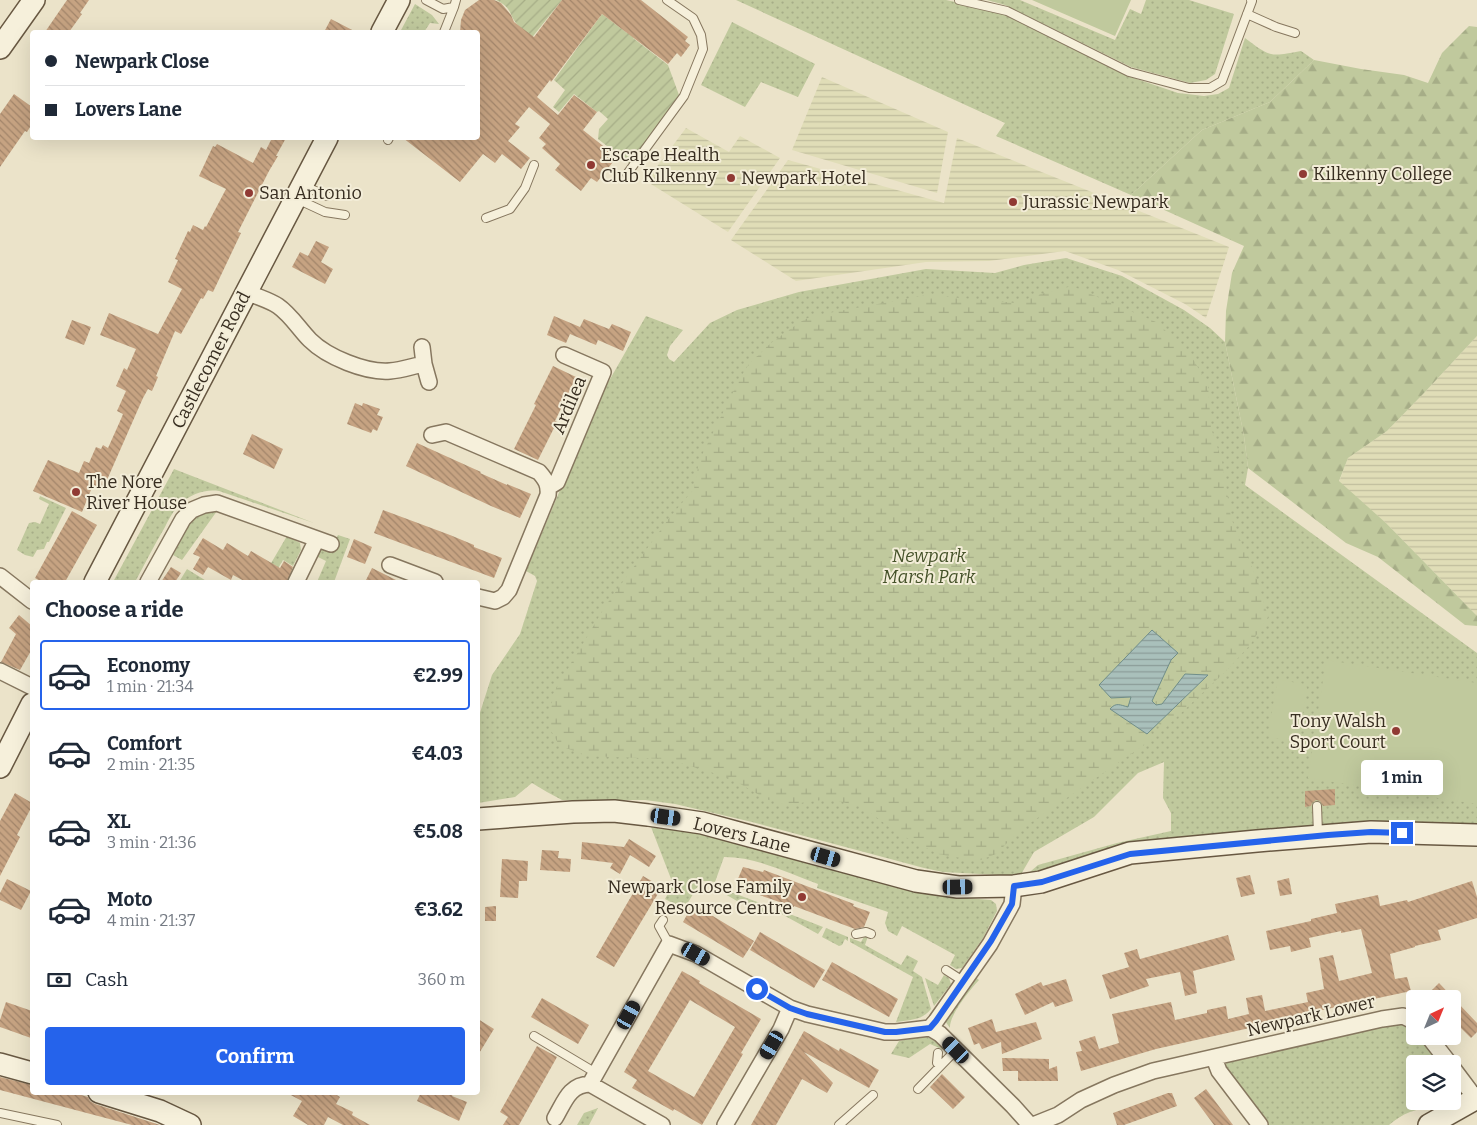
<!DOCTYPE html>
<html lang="en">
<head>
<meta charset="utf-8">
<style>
  body { margin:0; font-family:Bitter,serif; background:#f6f6f7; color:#1f2937; height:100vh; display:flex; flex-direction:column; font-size:19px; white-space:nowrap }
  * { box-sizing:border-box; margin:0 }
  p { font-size:16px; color:#747a83 }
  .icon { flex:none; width:28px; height:28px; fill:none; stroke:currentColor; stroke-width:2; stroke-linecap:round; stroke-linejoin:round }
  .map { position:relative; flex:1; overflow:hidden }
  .side { position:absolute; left:30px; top:580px; width:450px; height:515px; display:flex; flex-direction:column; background:#fff; border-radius:5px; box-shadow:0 5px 20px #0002 }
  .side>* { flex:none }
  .top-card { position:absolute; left:30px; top:30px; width:450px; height:110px; border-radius:5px; box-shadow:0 5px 20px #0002; display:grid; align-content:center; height:110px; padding:0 15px; background:#fff }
  .needle { width:32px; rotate:43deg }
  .buttons { position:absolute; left:1406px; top:990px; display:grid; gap:10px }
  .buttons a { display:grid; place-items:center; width:55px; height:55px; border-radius:5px; background:#fff; box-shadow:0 5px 20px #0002; font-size:25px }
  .end { position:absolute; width:22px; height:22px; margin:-11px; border:6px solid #2563eb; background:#fff; box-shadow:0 0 0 2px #fff }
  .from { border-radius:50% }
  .bubble { position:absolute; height:35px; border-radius:5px; background:#fff; box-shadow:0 5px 20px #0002; font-size:16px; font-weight:700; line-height:35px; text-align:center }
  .car { position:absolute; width:15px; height:30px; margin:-15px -8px; border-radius:6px; box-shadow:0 0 4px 1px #0007; background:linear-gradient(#222 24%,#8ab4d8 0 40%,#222 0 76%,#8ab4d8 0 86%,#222 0) }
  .top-card b { display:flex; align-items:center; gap:18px; height:48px; font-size:19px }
  .top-card b+b { border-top:1px solid #e0e1e3 }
  .top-card i { width:12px; height:12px; background:#1f2937 }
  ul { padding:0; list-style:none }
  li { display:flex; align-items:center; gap:15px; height:70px; margin:0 10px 8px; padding:0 5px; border:2px solid transparent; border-radius:5px }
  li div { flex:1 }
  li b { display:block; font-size:19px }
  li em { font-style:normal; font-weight:700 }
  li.on { border-color:#2563eb }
  li>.icon { width:45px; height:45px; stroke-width:1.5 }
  h2 { padding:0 15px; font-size:22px; line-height:60px }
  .pay { display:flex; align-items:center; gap:12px; height:55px; padding:0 15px; font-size:19px }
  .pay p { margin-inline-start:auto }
  .action { display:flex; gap:10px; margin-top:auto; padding:10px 15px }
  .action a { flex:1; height:58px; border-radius:5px; background:#2563eb; color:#fff; font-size:20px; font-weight:700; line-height:58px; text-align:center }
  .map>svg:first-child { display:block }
  .farmland { fill:url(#farmland-rules) }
  .grass { fill:url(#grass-dots) }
  .forest { fill:url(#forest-firs) }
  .wetland { fill:url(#wetland-marsh) }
  .garden { fill:url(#garden-furrows) }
  .pitch { fill:#c0c99d }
  .water { fill:url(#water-rules); stroke:#708e89 }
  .building { fill:url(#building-back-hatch); fill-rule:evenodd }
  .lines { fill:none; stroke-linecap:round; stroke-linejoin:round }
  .lane-casing { stroke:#86775f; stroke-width:10 }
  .street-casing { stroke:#86775f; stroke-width:18 }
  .secondary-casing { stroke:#685842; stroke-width:24 }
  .lane { stroke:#f6f0db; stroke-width:8 }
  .street { stroke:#f6f0db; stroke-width:15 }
  .secondary { stroke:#f6f0db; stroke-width:21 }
  .route { stroke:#2563eb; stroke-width:6 }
  .poi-dot { fill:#903a34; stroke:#f3edd8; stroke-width:2 }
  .labels { text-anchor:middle; stroke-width:4; stroke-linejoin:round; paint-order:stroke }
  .poi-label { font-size:18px; fill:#382e21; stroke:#f3edd8; text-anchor:start }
  .street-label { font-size:18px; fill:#382e21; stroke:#f3edd8 }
  .park-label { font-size:18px; font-style:italic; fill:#455229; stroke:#f3edd8 }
</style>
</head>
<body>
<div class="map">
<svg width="1477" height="1125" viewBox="0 0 1477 1125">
  <defs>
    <pattern id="farmland-rules" width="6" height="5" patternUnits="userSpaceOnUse" patternTransform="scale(1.25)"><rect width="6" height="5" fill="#e0ddb7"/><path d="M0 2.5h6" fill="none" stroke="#c1be9d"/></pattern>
    <pattern id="grass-dots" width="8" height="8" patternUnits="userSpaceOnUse" patternTransform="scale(1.25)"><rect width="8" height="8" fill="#c0c99d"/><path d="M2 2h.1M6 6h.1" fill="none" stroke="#a6ad87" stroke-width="1.8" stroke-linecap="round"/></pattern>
    <pattern id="forest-firs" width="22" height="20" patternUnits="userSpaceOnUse" patternTransform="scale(1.25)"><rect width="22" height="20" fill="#c0c99d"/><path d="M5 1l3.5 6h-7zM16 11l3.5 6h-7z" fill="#a6ad87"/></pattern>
    <pattern id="wetland-marsh" width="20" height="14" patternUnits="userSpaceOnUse" patternTransform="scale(1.25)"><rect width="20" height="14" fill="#c0c99d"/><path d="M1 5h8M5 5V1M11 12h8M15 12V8" fill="none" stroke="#a6ad87"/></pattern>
    <pattern id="garden-furrows" width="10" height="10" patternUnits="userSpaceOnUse" patternTransform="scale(1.25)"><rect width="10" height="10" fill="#c0c99d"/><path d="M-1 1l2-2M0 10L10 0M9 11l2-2" fill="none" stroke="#a6ad87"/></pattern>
    <pattern id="water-rules" width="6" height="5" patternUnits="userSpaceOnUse" patternTransform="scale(1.25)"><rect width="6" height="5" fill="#a9c0bb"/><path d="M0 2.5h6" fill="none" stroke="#8b9c98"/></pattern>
    <pattern id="building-back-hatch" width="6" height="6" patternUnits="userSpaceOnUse" patternTransform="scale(1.25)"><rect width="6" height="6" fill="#c6a382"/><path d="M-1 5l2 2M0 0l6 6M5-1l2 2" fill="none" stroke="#a2856a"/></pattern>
  </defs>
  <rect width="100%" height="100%" fill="#ebe3c9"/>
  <path class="farmland" d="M822,77l126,55 -11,61 -145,-43z
    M686,128l43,24 11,-16 40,22 -52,74 -82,-51z
    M957,138l272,109 -23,71 -21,-14 -67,-34 -53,-19 -76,10 -63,1 -130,19 -65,-41 57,-80 156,43z
    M1477,336v280l-91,-93 -47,-41 9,-24 39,-27 37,-38z"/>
  <path class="grass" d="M736,0h210l59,13 123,63 50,17 26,3 14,-2 11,-6 16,-50c25,19 25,19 56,13l13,9 -44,42 -68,28 -71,65 -135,-59 9,-13z
    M987,0h33l95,40 15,-31 11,5 5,-14h43l45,14 -19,60 -9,6 -16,3 -59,-16 -126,-62z
    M415,4l17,11 7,9 -9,-1 -6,9h-24z
    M732,22l83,42 -17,33 -37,-15 -16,25 -44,-22z
    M1066,258l56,18 62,34 26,18 15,14 19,94 4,32 -3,17 232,168v175l-50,-3 -403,52 14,-12 79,-22 54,-12v-18l-8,-15 1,-36 -26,11 -44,44 -60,35 -14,24 -77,-4 -19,-4 -172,-46 -77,-18 -30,-4h-83l-15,-8 -15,-9 -17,14 -37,6v-84l14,-44 28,-41 17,-53 -2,-5 -9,-5 71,-169 49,-86 37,14 -13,16 -3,9 2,4 5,3 36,-39 27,-13 62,-18 127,-23 69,4 29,-8z
    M174,469l140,54 -95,-32c-14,-2 -28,3 -39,13 -7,7 -11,15 -15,23 -11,18 -20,37 -30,55h-22z
    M40,496l26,12 -17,34h-2l-3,7 -7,1 -4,7 -8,-2 -8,-5 12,-27 6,-1 5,2 9,-20 -10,-5z
    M208,510l9,1 -35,49 -9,-5 16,-30 9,-10z
    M338,535l12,4 -16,43h-17l9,-21 -10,-5 5,-11 10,4z
    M287,536l13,7 1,7 -8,16 -10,-6 -13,22h-10z
    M187,569l21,13h-29z
    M651,827l33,3 41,8 216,58 50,4 5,4 1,7 -14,27 -21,30 -6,1 -6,-4 5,-10 -53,-29 -5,10 -9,-5 -3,-8 3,-11 -71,-24 1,-4c-30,-11 -61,-27 -94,-27l-9,25 -5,-1h-9l-17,28 -19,-10 8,-15z
    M720,884l4,1 4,6 40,15 -5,10 -45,-26z
    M777,909l46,18 -5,7 -42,-23z
    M826,928l22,9v4l-3,-2 -3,6 -3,1 -17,-9z
    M865,935l3,1 -3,9 36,20 6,-10 11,6 -5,10 9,6 9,32c-8,11 -21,11 -35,13l17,-45 -63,-35v-4l11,4z
    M944,975l5,3 2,6 -17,22 -9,-28 13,7z
    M975,977l4,3c-9,10 -30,35 -29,48l-5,-7 5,-11z
    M1399,1022l8,3 8,6v5h4l20,28h-24v37h26c-10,7 -20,7 -31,11 -8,3 -15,8 -21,13h-124l-42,-60 8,-4z
    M926,1036l12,7 6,7 -14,-6 -21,14 -18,-4 8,-13z
    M598,1108l-9,17h-12l7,-12z"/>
  <path class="forest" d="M1469,26l8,1v309l-53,57 -37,38 -39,27 -9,23 47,42 91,93v10l-12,-1 -87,-68 -32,-14 -98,-75 -4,-32 -19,-94 1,-31 6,-38 12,-27 -113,-51 71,-65 68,-28 44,-42 47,9 43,6 24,8 14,-30z"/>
  <path class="wetland" d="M1072,286l84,36 33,30 19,33 3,43 11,33 9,57 27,64 10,35 -18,28 -23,25 -63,59 -6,-6 50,-48 -23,-1 -23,30 -6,1 -4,-4 19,-41 -39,37 -4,10 -17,2 42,30 -133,91 -24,24 -18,7 -40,-7 -41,-21 -34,-26 -34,-8 -43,6 -20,-6 -36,-21 -63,-19 -81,-3 -27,-11 -10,-18 4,-33 53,-89 64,-88 24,-28 5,-28 41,-83 9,-14 22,-21 29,-21 12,-6 115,-21 89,8 25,-9z"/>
  <path class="garden" d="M496,0h66l-44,55 -11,-9 13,-19c-12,-10 -6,-19 -24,-27z
    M602,14l25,19 13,-5 -7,10 35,27 11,30 -49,69 -32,-25 1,-10 9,-10 -9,-8 -2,1 -23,-18 -15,18 -6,-5 12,-17 -11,-10z"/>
  <path class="pitch" d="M1032,0h99l-16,36z
    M1326,660l151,23v121l-169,-26z
    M1280,680l24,4 3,4 -8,49 -4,4 -23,-3 -4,-4 9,-51z"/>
  <path class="water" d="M1152,630l26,23 -7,7 -19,41 4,4 6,-1 23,-30 23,1 -61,59 -37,-25c6,-7 10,-4 18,-2l3,-10 -20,1 -12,-13z"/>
  <path class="building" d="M67,0h22l-9,13 2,1 -13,18h-24z
    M479,0h15l7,3 10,12 3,7 20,15 28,-37h79l47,37 -3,4 5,4 -9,12 -4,-4 -9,11 -66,-50 -51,68 -1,-2 -13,17 21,18 16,-20 23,17 -14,18 34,27 -20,25 -6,-4 -10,13 -26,-21 5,-6 -18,-16 4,-4 -7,-6 11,-14 -21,-17 -14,17 5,3 -12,14 22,17 -9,11 -19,-15 -7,9 -12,-9 -23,28 -57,-44h75v-106h-18l1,-12 4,-10z
    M331,19l25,13h-32z
    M14,94l18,13v17l-5,8 -2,-1 -25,36v-53z
    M272,138h14l-10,18h2l-9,15 -31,61 3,1 -28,59 -5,-2 -5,9 -2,-1 -20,36 -6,-3 -19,45 2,1 -6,14 -4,-2 -5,9 -40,91 -10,-4 -11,27 -49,-21 15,-31 31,13 5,-12 5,2 7,-16 5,2 2,-4 5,3 13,-29 2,-5 -6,-3 9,-20 -10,-5 8,-18 3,2 9,-21 -36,-14 9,-22 49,21 24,-45 -14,-7 10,-22 -3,-1 13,-28 2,1 3,-7 10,5 2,-4 1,1 20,-38 -27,-13 14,-30 2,1 2,-3 36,19 8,-16 5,3z
    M316,241l13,6 -8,15 12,7 -8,15 -33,-17 8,-15 8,4z
    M554,316l26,11 4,-8 25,10 3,-5 19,8 -8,19 -25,-11 -2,5 -26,-11 -4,9 -19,-8z
    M72,320l19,7 -7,18 -19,-7z
    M553,366l23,11 -21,44 2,1 -19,38 -24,-11 22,-44 -2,-1z
    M355,403l7,3 1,-3 17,6 -3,6 6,2 -6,14 -4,-2 -2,4 -24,-9z
    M252,434l31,15 -9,20 -31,-15z
    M417,443l64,29 -1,1 27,12v-1l24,10 -11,24 -29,-12 -85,-40z
    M383,510l67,25 24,10v2l28,11 -8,20 -120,-45z
    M72,511l25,14 -32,57h-23l-7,-4z
    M203,538l20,12 4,-7 21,13 3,-5 29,17 4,-7 9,6 -6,15h-41l-13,-7 -2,5 -23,-13 -5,8 -10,-6 7,-12 -7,-3z
    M354,539l18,8 -7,17 -18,-7z
    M171,567l10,6 -6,9h-14z
    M372,568l28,14h-35z
    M19,615l13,11v23l-12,21 -19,-8 15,-28 -7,-6z
    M1335,789v16l-12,1 -3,-5 -4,-1 -4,3 -1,3 -6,1v-16z
    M15,793l17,10v3l-15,29 3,2 -20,39v-55z
    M629,839l27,17 -7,11 -19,-12 -10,19 -10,-6 3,-5 -32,-4 1,-17 42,5z
    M542,850l17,1 -1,7 13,1 -1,13 -30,-2z
    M502,859l26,2 -1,20h-8l-1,17 -18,-1z
    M743,867l20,5 1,-2 90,34 -1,2 17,6 -6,15 -9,2 -61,-23v1l-52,-18 2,-6 -7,-2z
    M1250,875l5,19 -14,3 -5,-19z
    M643,876l19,11 -48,80 -18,-10z
    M1289,878l3,16 -12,2 -3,-15z
    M7,879l24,12 -10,19 -21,-10v-7z
    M1472,881l5,16v21l-39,12 3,10 -26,6v1l-25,7 5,25 12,-2 4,14 -112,24v2l-143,32 -75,22 -5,-19 6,-1 -3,-10 16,-5 4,13 20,-6 -7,-29 59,-12 4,18 32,-7v-3l19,-4 2,13 21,-5 -3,-16 16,-3 3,16 43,-9 -2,-9 18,-4 -5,-31 14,-3 6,26 33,-8 -11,-44 -20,4v-2l-32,7 2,9 -20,5 -1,-6 -20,4 -4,-19 45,-10v-2l26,-6 -2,-9 43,-9 2,11 27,-6 1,2z
    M693,904l61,37 -11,17 -60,-36z
    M496,906v15h-11v-14z
    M760,932l65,38 -11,18 -64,-38z
    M1228,935l7,25 -42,11 4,22 -12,3 -5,-24 -34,7 3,7 -39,13 -8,-24 27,-8 -5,-14 13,-4 3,10z
    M832,962l66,37 -9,18 -67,-37z
    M682,971l18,10 -1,2 62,36 -20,34 2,1 -41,71 -28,-16 -1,2 -41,-23 5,-8 -13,-8zM690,1000l45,27 -41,70 -46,-26z
    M1066,979l7,22 -18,6 -2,-5 -28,13 -10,-21 26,-12 2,4z
    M1439,983l38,40v9l-6,6 -19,-19v-20h-29z
    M542,998l47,27 -11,19 -47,-27z
    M6,1002l26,9v20l-1,7 -31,-11v-7z
    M478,1019l16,10 -16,26z
    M992,1019l4,13 40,-10 6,17 -40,15 -1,-12 -19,7 -3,-6 -5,2 -6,-17z
    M804,1031l35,20 1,-3 39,22 -10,18 -65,-36 29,31 -6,10 -25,-14 -26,46h-25z
    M537,1046l20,11 -38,68h-16l5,-8 -8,-5z
    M1002,1058l47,1v10l8,-3 1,15h-40v-10h-15z
    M942,1074l23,23 -12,12 -23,-22z
    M0,1077l32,8v7h39l17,5 2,4 5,3 65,21h-28l-132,-35z
    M1206,1089l27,36h-19l-20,-27z
    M285,1092h47l8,5 -4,7 17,8 -1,3 18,10h-27l-15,-8 -4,8h-16l-15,-9 9,-15z
    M421,1092h33l-2,4 15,6 -8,19 -42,-20z
    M1168,1093h4l5,13 -53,19h-7l-4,-12z"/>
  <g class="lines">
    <defs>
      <path id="lane" d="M426,0l17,9 11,-2 2,-7
        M959,0l48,11 122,61 60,16h21l12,-7 30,-80 -1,-1
        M1247,14l29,13 19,6
        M444,32l10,-25
        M388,140l1,-2
        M627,174l57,-78 19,-47 -2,-14 -8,-17 -26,-18
        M304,186l23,10
        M297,199l28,13 20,3
        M486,218l24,-9 15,-21 9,-23
        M1317,806l1,28
        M663,920l-4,6 10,18
        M856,934l10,-2 5,2
        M946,970l17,11
        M534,1036l62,37
        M938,1053l-1,10 3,3
        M918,1089l38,-39
        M0,1113l57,12
        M839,1125l34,-30"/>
      <path id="street" d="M247,292c10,5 22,8 31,14 13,9 21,23 32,34 17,17 56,33 80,31 12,-1 23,-5 34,-7l-2,-17
        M424,364l5,18
        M432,435l14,-3 93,40c7,8 10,13 9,23l-39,95 -6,7 -8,4 -17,-4
        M549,487l8,-5 46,-110 -39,-17
        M390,565l45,17
        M0,576l32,25
        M148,582l35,-63 9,-9 12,-5 13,-2 114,41
        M296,582l21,-43
        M0,671l32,16
        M930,1028l10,6 73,72 17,19
        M1428,1036l22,28
        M1214,1058l5,13 41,54
        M1452,1067l24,32
        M555,1118c10,-17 14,-33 35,-34
        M662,1125l-72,-41 79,-140 27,10 94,54 17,6 78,18h11l34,-4 6,-7 54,-77 22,-40 2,-18
        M725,1125l56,-96 9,-21
        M1033,1125l25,-10 23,-15 33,-15 39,-14 229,-52 21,-3 12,6"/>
      <path id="secondary" d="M382,32l17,-32
        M0,48l34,-48
        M95,582l232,-444
        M0,767l32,-63
        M478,819l95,-7 41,-1 34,4 54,8 214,58 42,6 56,-1 27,-4 89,-29 127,-12 114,-9 106,3
        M0,1064l32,9
        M99,1092l61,19 30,14
        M1429,1125l48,-27"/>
    </defs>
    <use href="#lane" class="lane-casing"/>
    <use href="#street" class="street-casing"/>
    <use href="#secondary" class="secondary-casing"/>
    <use href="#lane" class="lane"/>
    <use href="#street" class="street"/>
    <use href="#secondary" class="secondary"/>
  </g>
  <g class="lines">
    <path class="route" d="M757,989l33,19 17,6 78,18h11l34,-4 6,-7 55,-80 21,-37 2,-18 28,-4 88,-28 198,-19 43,-3 31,1"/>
  </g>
  <g class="poi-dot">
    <circle cx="591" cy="165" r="5"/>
    <circle cx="1303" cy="174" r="5"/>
    <circle cx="731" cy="178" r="5"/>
    <circle cx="249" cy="193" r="5"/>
    <circle cx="1013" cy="202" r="5"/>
    <circle cx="76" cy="492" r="5"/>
    <circle cx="1396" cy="731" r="5"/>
    <circle cx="802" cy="897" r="5"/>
  </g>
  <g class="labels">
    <g class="poi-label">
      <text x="601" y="161">Escape Health<tspan x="601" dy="21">Club Kilkenny</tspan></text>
      <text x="1313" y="180">Kilkenny College</text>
      <text x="741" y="184">Newpark Hotel</text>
      <text x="259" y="199">San Antonio</text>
      <text x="1023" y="208">Jurassic Newpark</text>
      <text x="86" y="488">The Nore<tspan x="86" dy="21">River House</tspan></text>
      <text x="1386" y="727" text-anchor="end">Tony Walsh<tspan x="1386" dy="21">Sport Court</tspan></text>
      <text x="792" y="893" text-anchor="end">Newpark Close Family<tspan x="792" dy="21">Resource Centre</tspan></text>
    </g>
    <g class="street-label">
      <text transform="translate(211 360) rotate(-63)" y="6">Castlecomer Road</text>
      <text transform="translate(569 405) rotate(-67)" y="6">Ardilea</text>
      <text transform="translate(742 835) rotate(14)" y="6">Lovers Lane</text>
      <text transform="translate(1311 1016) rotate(-13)" y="6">Newpark Lower</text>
    </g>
    <g class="park-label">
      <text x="929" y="562">Newpark<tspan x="929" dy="21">Marsh Park</tspan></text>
    </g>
  </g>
</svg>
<div class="buttons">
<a><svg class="needle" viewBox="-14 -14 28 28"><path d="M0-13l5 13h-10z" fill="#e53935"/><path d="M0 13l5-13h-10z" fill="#747a83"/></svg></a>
<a><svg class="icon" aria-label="layers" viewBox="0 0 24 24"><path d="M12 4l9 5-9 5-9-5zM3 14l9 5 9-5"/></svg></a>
</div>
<i class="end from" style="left:757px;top:989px"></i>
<i class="end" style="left:1402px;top:833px"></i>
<div class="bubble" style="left:1361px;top:760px;width:82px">1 min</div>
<i class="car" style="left:666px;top:817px;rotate:98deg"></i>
<i class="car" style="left:826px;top:857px;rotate:106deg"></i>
<i class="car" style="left:958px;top:887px;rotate:89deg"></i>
<i class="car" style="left:696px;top:954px;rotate:120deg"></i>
<i class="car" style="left:629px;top:1015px;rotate:29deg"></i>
<i class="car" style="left:772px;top:1045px;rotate:210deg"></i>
<i class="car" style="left:956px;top:1050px;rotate:315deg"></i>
<div class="top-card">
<b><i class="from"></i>Newpark Close</b>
<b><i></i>Lovers Lane</b>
</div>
<section class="side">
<h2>Choose a ride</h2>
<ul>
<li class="on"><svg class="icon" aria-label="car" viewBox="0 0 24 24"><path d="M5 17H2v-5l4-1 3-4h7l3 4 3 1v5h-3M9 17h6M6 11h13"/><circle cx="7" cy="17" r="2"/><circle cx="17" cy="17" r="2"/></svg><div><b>Economy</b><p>1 min · 21:34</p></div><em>€2.99</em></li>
<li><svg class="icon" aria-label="car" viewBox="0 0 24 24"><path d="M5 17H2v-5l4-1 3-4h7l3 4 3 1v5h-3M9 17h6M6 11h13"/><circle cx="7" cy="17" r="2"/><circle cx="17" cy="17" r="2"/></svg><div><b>Comfort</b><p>2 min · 21:35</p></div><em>€4.03</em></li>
<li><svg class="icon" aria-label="car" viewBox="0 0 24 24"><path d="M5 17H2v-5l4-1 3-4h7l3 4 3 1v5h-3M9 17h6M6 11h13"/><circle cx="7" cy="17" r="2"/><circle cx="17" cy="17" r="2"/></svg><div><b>XL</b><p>3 min · 21:36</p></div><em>€5.08</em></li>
<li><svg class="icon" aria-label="car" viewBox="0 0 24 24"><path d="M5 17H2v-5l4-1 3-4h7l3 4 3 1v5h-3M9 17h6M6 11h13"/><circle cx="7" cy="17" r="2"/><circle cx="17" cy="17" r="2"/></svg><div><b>Moto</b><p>4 min · 21:37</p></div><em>€3.62</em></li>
</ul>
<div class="pay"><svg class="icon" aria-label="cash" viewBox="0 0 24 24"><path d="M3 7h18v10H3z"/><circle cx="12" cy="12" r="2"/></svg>Cash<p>360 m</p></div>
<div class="action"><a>Confirm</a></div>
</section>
</div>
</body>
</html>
